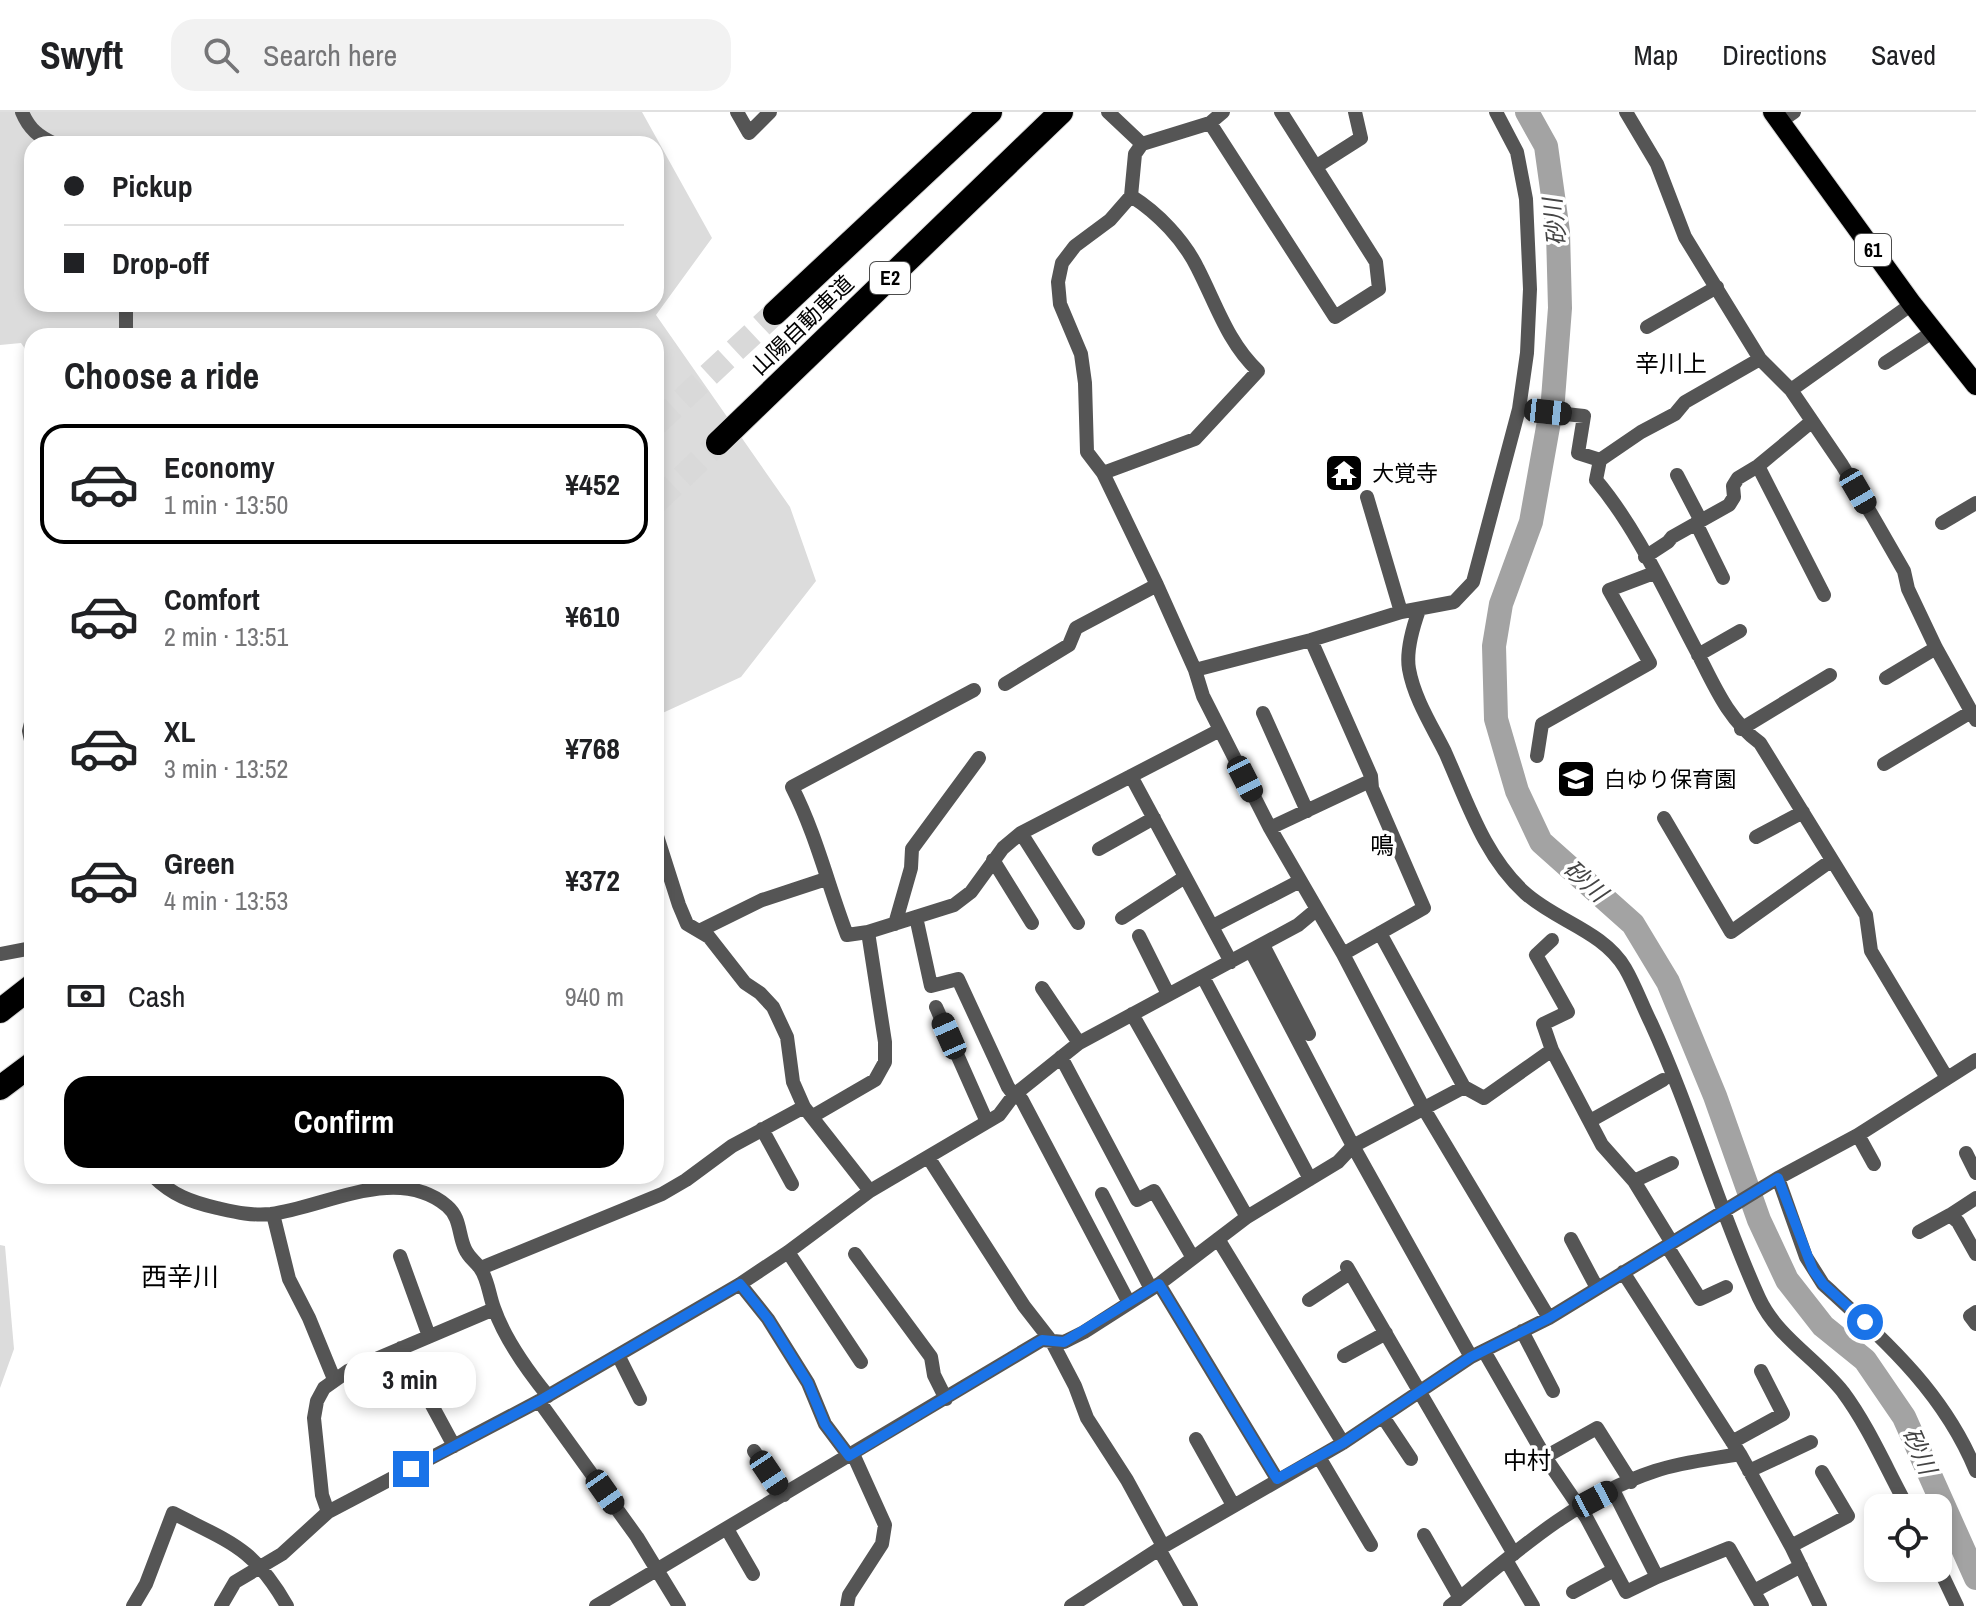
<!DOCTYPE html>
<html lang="en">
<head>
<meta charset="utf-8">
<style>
  body { margin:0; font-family:"Archivo Narrow","Noto Sans JP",sans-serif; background:#f2f2f2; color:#202124; height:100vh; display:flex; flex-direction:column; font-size:30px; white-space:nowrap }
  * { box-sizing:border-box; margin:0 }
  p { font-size:26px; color:#757577 }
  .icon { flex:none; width:44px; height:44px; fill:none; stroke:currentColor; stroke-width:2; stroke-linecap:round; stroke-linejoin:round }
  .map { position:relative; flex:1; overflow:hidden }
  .panel { position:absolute; left:24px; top:216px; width:640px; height:856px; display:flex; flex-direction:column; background:#fff; border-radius:24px; box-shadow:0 4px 12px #0003 }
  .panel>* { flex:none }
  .guide { position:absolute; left:24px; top:24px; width:640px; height:176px; border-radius:24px; box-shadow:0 4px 12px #0003; display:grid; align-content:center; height:176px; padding:0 40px; background:#fff }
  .tools { position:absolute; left:1864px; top:1382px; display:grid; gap:16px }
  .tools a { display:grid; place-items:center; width:88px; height:88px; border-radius:16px; background:#fff; box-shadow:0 4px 12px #0003; font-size:40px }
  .end { position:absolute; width:36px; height:36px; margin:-18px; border:10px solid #1a73e8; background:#fff; box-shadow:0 0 0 4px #fff }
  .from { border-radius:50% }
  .bubble { position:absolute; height:56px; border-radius:24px; background:#fff; box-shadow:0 4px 12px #0003; font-size:26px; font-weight:700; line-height:56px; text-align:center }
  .car { position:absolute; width:24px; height:48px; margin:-24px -12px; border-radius:10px; box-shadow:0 0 6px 2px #0007; background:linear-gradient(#222 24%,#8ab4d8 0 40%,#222 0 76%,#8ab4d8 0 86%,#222 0) }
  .guide b { display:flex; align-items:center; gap:28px; height:76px; font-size:30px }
  .guide b+b { border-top:2px solid #e0e0e0 }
  .guide i { width:20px; height:20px; background:#202124 }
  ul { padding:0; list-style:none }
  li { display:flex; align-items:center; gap:24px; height:120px; margin:0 16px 12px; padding:0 24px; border:4px solid transparent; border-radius:24px }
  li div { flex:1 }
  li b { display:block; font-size:30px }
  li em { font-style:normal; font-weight:700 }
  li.on { border-color:#000 }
  li>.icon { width:72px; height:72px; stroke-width:1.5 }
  h2 { padding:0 40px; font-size:36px; line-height:96px }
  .pay { display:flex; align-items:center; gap:20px; height:88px; padding:0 40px; font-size:30px }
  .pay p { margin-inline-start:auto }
  .action { display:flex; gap:16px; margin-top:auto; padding:16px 40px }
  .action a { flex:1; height:92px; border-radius:24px; background:#000; color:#fff; font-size:32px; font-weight:700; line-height:92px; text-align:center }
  header { display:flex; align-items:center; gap:48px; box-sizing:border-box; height:112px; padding:0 40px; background:#fff; border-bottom:2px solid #e0e0e0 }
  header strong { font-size:38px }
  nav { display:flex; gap:44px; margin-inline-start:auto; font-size:28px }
  .search { width:560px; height:72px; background:#f2f2f2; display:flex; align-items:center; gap:20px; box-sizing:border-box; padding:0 28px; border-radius:24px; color:#757577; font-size:30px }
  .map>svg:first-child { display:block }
  .green { fill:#dcdcdc; fill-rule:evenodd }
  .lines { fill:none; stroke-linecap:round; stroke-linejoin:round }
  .river { stroke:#a3a3a3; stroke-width:24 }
  .highway-tunnel { stroke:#d9d9d9; stroke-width:24; stroke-dasharray:24 12; stroke-linecap:butt }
  .primary-casing { stroke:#dbdbdb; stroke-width:22 }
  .highway-casing { stroke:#dbdbdb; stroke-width:26 }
  .street { stroke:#555; stroke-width:14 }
  .primary { stroke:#000; stroke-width:20 }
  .highway { stroke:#000; stroke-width:24 }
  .route { stroke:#1a73e8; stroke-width:10 }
  .labels { text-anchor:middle; stroke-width:7; stroke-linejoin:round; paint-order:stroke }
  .shield { fill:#fff; stroke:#4c4c4c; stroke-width:2 }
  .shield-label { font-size:20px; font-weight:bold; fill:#000 }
  .street-label { font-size:22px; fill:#000; stroke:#fff }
  .poi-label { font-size:22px; fill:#000; stroke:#fff; text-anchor:start }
  .water-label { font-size:24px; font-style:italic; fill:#444; stroke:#fff }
  .neighbourhood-label { font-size:24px; fill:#000; stroke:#fff }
  .quarter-label { font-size:26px; fill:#000; stroke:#fff }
</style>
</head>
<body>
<header>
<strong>Swyft</strong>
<div class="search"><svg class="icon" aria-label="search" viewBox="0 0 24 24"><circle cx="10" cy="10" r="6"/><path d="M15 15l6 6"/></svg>Search here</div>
<nav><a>Map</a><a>Directions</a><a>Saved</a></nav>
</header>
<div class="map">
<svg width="1976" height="1494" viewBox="0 0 1976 1494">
  <rect width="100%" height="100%" fill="#fff"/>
  <path class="green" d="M0,0h642l70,126 -56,77 134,192 26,74 -75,96 -85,39v-380h-624v23l-11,-16 -21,2zM32,32h624v160h-624z
    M0,1133l5,1 9,103 -14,39z"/>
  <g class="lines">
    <path class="river" d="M1527,0l19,34 12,86 2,76 -7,91 -22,123 -30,82 -7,42 2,73 21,72 24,51 92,82 35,58 47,114 44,124 28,60 36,46 42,34 39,57 72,161"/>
    <path class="highway-tunnel" d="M656,312l119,-111
      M656,390l62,-59"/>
    <defs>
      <path id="primary" d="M1773,0l139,192 64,81"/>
      <path id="highway" d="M775,201l215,-201
        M718,331l343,-331
        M0,899l32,-25
        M0,976l32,-24"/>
    </defs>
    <use href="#primary" class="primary-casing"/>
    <use href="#highway" class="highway-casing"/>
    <path class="street" d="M22,0c7,17 17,25 33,32
      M737,0l12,21 21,-21
      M1108,0l34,32
      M1223,0l-13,11 -68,21 -7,10 -4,42 -21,24 -35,26 -13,17 -4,19 2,22 21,50 4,29 2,69 16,21 54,112 38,85 8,26 67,132 73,126 81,155 125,209
      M1626,0l31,52 28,73 75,122 31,31 51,75 31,52 31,54 4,18 28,59 40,72
      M1781,9l13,-9
      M1210,11l125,194 44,-28 -3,-27 -95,-150
      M1317,54l44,-28 -6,-26
      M1647,215l70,-40
      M126,224v-32
      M1885,251l49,-32
      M1791,278l121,-86
      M1519,297l65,7 -6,37 22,7 -4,20c42,50 70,114 101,172 17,33 31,68 63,91l106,172 5,36 76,127
      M1600,348l41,-28 34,-18 10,-12 75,-43
      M1758,354l66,129
      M1103,361l92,-34 63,-68c-30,-28 -42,-67 -60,-102 -14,-29 -40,-56 -67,-73
      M1677,363l24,46
      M1367,385l34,115
      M1696,411l27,55
      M1942,411l34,-20
      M1645,445l23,-15 4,-5 57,-32 5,-8 -1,-11 5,-8 20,-12 53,-44
      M1419,498c-6,17 -13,42 -10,59 5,29 23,57 36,83 22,49 39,104 80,141 31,28 78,38 100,75 10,17 17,37 26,55 41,89 67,185 108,275 18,39 58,61 84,94 26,35 44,78 65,116
      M1311,528l60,136 1,12 52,120 -81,46
      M1698,543l42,-24
      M1195,558l116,-30 90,-28 53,-10 19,-20 46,-173 8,-56 3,-64 -4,-90 -9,-47 -21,-40
      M1886,566l50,-30
      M1005,572l64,-39 7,-17 81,-43
      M1263,601l44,98
      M32,607l-3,12 3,14
      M1741,617l89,-54
      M1537,644l5,-32 108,-61 -41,-73 45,-17
      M1884,652l87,-52
      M1131,664l100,186
      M1664,706l67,114 101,-72
      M1270,716l100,-47
      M656,721l23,72 8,19 22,13 36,46 15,10 13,14 14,30 6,45 11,25 66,84
      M1021,721l57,90
      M1756,725l47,-25
      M1099,737l55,-31
      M993,748l39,63
      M916,805l15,69 27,-7 50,108 6,8 8,5 107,203
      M1122,806l63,-41
      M895,812l16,-56 1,-19 67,-91
      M1213,814l87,-45
      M699,819l63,-31 64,-21
      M868,820l-21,3c-19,-50 -31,-101 -55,-148l182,-97
      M1380,821l84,154
      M1139,824l29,58
      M1552,828l-16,15 32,57 -25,12 9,26 50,95 32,36 38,62
      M1263,833l46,89
      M1251,839l102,195 118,211
      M0,842l32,-6
      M1203,865l107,202
      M1042,876l37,55
      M936,895l51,115
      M1132,902l115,203
      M1061,945l76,143 17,-9 39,67
      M813,1004l62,-36 10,-18v-20l-17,-110 86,-27 17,-13 32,-44 18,-15 199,-103
      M1590,1009l73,-41
      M762,1017l30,55
      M1858,1023l16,29
      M1966,1041l10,20
      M928,1045l96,149 28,36 23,44 12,32 40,62 36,66
      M153,1064c19,19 38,26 64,32 18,4 34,8 54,6 54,-7 126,-50 176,-8 14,12 11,28 18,43 4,9 10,12 15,19 8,11 9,27 14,40 11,32 33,62 54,88
      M1778,1066l28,79 17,27c62,57 120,107 153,187
      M1634,1069l38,-18
      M1102,1082l49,95
      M273,1102l16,65 20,39 25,61
      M1950,1103l26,-17
      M1919,1120l31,-17 8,7 18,32
      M1218,1127l125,204
      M1571,1127l26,49
      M1667,1134l33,53 26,-12
      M788,1140l73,110
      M855,1142l76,103 3,18 12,24
      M400,1144l29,80
      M1347,1155l167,287
      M481,1156l181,-74 24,-14 46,-34 72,-39
      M1623,1160l117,182 51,92 29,60
      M740,1172l28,35 40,64 17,41 24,32
      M1159,1172l118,195
      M1309,1188l41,-27
      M1976,1200l-6,4 6,8
      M1522,1219l31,60
      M401,1236l53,98
      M1484,1239l61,106 41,60 40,75 31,-15
      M618,1243l22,44
      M1344,1244l42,-23
      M539,1289l98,136 42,69
      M1383,1305l28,42
      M1196,1327l37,66
      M1732,1330l51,-28 -22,-43
      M754,1339l30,44
      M1319,1345l52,88
      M1545,1345l52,-29 34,54
      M1749,1359l62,-29
      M1613,1378l44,87 72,-29 33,58
      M328,1400l-6,-17 -8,-77 3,-17 7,-13 24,-17 146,-62
      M727,1417l26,45
      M1424,1423l36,63
      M1791,1434l57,-30 -26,-44
      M1159,1437l32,57
      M1506,1448l27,46
      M1938,1454l19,40
      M1754,1479l47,-25
      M1573,1480l41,-22
      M133,1494l13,-22 27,-71c58,30 80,34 114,93
      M221,1494l14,-24 47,-28 46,-42 211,-111 201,-117 48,-32 82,-61 129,-76 15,-20 65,-52 219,-118 18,-15
      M596,1494l446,-266 22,2 20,-10 75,-48 88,-67 91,-55 15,-16 111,-59 20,11 68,-48
      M847,1494l2,-11 33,-51 3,-19 -32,-71
      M1071,1494l88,-57 184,-106 128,-86 78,-39 229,-140 80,-43 118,-75
      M1450,1494c63,-52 126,-109 205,-135 27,-9 57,-12 85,-17"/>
    <use href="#primary" class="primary"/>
    <use href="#highway" class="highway"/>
  </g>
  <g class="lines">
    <path class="route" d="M411,1357l128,-68 201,-117 28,35 40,64 17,41 24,32 193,-116 22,2 95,-58 118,195 66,-36 128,-86 78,-39 229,-140 35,92 10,14 42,38"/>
  </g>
  <defs>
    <symbol id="temple-square" viewBox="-11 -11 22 22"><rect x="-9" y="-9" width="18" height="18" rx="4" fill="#000" stroke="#fff"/><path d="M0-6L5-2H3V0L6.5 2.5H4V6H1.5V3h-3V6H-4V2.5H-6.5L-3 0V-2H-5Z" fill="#fff"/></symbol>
    <symbol id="school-square" viewBox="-11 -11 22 22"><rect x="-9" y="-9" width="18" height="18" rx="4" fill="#000" stroke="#fff"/><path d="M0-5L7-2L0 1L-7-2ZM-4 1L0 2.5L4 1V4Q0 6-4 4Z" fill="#fff"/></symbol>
  </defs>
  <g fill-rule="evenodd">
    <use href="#temple-square" x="1322" y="339" width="44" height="44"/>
    <use href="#school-square" x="1554" y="645" width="44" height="44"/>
  </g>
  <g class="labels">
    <g class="shield">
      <rect x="1855" y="122" width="36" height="32" rx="6"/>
      <rect x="870" y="150" width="40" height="32" rx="6"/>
    </g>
    <g class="shield-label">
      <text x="1873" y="145">61</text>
      <text x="890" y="173">E2</text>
    </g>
    <g class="street-label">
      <text transform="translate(802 213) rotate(-44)" y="8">山陽自動車道</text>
    </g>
    <g class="poi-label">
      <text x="1372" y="369">大覚寺</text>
      <text x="1604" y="675">白ゆり保育園</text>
    </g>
    <g class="water-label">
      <text transform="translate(1555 110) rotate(-96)" y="8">砂川</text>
      <text transform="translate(1585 769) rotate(42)" y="8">砂川</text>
      <text transform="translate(1919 1339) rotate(66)" y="8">砂川</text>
    </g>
    <g class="neighbourhood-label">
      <text x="1671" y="260">辛川上</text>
      <text x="1382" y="742">鳴</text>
      <text x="1527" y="1357">中村</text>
    </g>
    <g class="quarter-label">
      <text x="180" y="1174">西辛川</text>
    </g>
  </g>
</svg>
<div class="tools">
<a><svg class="icon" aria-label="locate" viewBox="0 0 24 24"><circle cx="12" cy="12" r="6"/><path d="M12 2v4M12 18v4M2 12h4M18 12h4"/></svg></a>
</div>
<i class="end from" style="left:1865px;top:1210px"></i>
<i class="end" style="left:411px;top:1357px"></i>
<div class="bubble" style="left:344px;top:1240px;width:132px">3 min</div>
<i class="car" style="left:1548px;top:300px;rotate:96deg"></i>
<i class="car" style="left:1858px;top:379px;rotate:150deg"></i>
<i class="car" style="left:1245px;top:667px;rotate:153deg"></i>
<i class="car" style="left:949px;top:924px;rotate:336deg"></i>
<i class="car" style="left:769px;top:1361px;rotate:146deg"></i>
<i class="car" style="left:605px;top:1380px;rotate:145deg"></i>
<i class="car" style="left:1595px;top:1387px;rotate:62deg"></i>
<div class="guide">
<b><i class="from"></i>Pickup</b>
<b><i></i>Drop-off</b>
</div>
<section class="panel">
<h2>Choose a ride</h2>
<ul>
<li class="on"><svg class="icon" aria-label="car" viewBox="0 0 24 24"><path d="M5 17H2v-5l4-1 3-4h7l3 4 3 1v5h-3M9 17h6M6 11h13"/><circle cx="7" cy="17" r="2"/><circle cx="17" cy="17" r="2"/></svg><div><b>Economy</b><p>1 min · 13:50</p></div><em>¥452</em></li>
<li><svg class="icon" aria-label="car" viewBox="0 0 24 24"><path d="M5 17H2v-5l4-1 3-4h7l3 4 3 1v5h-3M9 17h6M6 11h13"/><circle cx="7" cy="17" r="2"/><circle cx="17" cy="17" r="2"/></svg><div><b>Comfort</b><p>2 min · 13:51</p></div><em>¥610</em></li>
<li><svg class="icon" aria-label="car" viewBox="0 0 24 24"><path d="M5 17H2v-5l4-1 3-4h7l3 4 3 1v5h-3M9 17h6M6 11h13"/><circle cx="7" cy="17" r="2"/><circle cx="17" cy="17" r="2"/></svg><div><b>XL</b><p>3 min · 13:52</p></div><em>¥768</em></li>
<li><svg class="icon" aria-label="car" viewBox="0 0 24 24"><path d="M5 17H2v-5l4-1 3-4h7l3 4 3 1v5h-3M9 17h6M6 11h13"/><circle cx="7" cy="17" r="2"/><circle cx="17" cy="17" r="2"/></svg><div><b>Green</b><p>4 min · 13:53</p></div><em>¥372</em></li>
</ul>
<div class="pay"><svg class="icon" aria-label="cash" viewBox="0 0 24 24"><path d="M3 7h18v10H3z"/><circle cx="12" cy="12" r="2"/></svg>Cash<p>940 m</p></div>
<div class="action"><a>Confirm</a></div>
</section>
</div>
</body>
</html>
